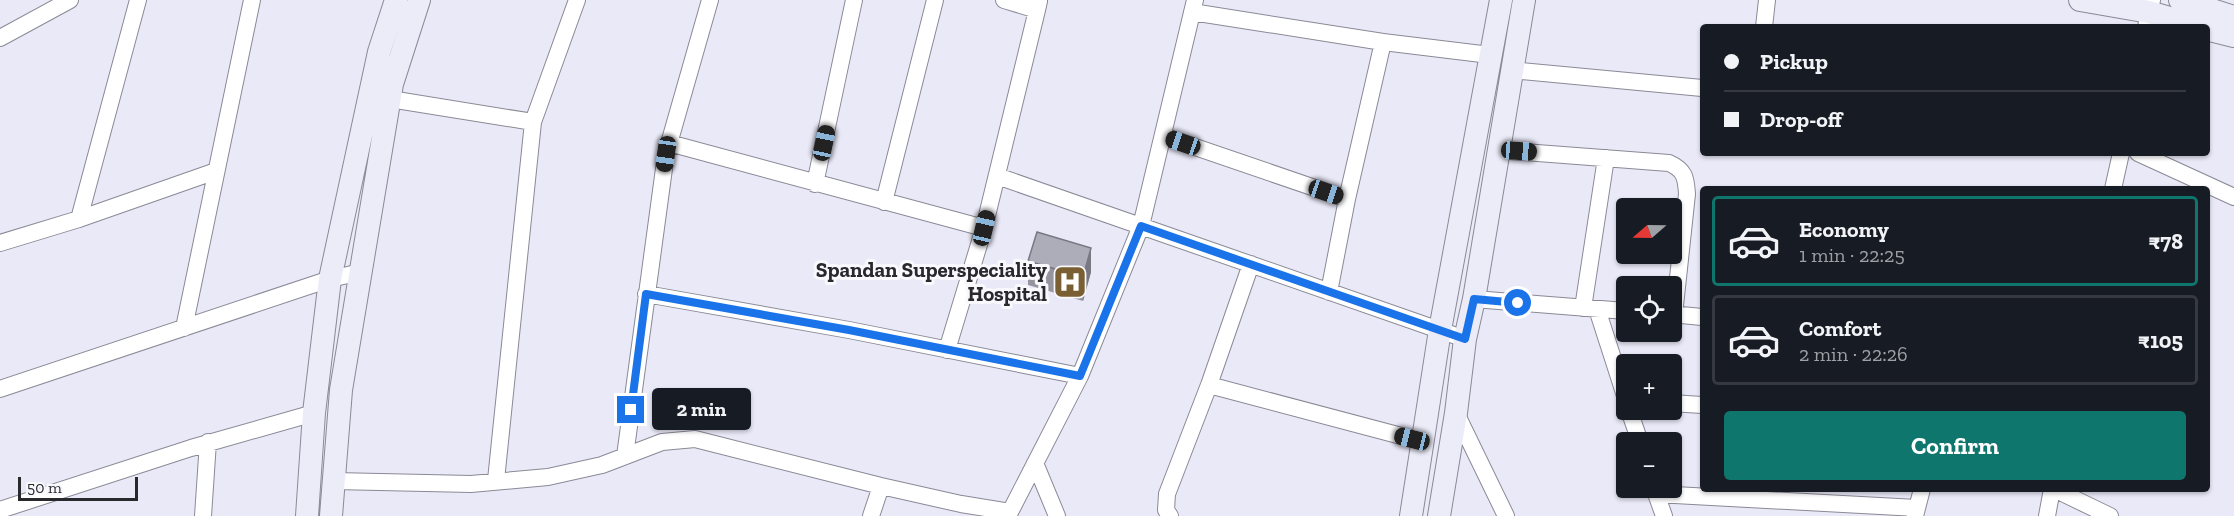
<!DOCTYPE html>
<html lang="en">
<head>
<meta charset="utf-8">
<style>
  body { margin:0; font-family:"Zilla Slab",serif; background:#20242c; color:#f1f3f6; height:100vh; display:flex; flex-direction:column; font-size:22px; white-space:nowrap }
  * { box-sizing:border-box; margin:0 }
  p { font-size:20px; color:#9ea1a6 }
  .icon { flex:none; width:33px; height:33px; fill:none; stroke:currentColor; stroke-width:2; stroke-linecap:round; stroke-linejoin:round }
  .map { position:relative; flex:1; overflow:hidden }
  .details { position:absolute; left:1700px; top:186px; width:510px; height:306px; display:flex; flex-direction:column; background:#171b24; border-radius:6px; box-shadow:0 2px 4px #0004 }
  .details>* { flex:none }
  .guide { position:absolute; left:1700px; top:24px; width:510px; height:132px; border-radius:6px; box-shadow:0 2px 4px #0004; display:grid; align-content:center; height:132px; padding:0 24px; background:#171b24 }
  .needle { width:39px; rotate:250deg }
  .controls { position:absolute; left:1616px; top:198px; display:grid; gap:12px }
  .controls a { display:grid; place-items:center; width:66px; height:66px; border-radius:6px; background:#171b24; box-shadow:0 2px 4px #0004; font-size:30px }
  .scale { position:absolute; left:18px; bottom:15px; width:120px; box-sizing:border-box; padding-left:6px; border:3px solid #28282d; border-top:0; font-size:16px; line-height:21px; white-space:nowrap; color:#28282d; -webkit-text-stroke:4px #f8f8fd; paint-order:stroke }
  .end { position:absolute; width:27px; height:27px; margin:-14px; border:8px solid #1a73e8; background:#fff; box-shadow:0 0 0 3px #fff }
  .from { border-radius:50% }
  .bubble { position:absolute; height:42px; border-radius:6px; background:#171b24; box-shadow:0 2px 4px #0004; font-size:20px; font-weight:700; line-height:42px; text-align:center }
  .car { position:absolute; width:18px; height:36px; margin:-18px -9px; border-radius:8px; box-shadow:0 0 4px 2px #0007; background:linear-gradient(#222 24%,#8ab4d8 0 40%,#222 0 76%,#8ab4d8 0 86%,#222 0) }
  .guide b { display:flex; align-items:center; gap:21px; height:57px; font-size:22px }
  .guide b+b { border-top:2px solid #363941 }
  .guide i { width:15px; height:15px; background:#f1f3f6 }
  ul { padding:10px 0 0; list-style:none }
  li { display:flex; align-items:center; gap:18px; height:90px; margin:0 12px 9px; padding:0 12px; border:3px solid #363941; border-radius:6px }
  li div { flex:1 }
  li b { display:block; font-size:22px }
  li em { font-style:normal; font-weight:700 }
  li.current { border-color:#0f766e }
  li>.icon { width:54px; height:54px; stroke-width:1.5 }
  .primary-button { display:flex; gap:12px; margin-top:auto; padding:12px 24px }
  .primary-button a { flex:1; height:69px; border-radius:6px; background:#0f766e; color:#fff; font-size:24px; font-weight:700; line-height:69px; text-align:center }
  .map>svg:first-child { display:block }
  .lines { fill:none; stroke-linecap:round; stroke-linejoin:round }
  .street-casing { stroke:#8a8996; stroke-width:18 }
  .secondary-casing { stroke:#8a8996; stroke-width:24 }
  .street { stroke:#fff; stroke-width:16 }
  .secondary { stroke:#ececf9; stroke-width:22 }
  .wall { fill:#95949f }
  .shaded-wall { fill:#797882 }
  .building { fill:#adacb9; stroke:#797882; stroke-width:1.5 }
  .route { stroke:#1a73e8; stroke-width:8 }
  .labels { text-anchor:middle; stroke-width:6; stroke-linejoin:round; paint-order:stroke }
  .poi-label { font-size:21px; font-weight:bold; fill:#28282d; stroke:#f8f8fd; text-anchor:end }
</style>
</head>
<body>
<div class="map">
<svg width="2234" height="516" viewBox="0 0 2234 516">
  <rect width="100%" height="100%" fill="#eae9f8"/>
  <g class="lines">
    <defs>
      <path id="street" d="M1004,0l33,10 2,-9
        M1764,27l3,-27
        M2146,27l6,-27
        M0,38l70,-38
        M1383,42l107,13
        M1511,70l191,18
        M390,99l143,23
        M1163,136l184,63 36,-157 -191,-30
        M669,143l315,85 53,-218
        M1497,150l172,13c16,7 17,15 18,31l-13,121
        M2138,153l96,44
        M997,176l468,163
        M815,184l39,-184
        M2113,189l8,-36
        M884,202l51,-202
        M79,219l137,-48
        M0,243l79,-24 59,-219
        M1329,292l18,-93
        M646,294l203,36 231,46
        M1474,299l152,12
        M1583,308l23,-150
        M1597,309l29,90
        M1671,314l31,3
        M184,328l68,-328
        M947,350l37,-122
        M1209,385l215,57
        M0,389l330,-110 31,-7
        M1671,403l31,2
        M1629,410l11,32
        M1456,413l50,103
        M625,456l41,-302 44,-154
        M1035,463l22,53
        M496,480l37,-358 44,-122
        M334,481l137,3 77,-7 54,-12 60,-23 33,-3 186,47 80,18 49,8
        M1654,488l10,28
        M2054,489l56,27
        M1656,494l261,14
        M0,510l191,-62 123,-35
        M203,516l5,-74
        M871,516l10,-30
        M1008,516l72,-140 61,-150 54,-226
        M1170,516l-4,-6 1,-16 42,-109 42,-121
        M1915,516l7,-27
        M2047,516l5,-27"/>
      <path id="secondary" d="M2080,0l69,12 52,15
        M2180,0l54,17
        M2206,29l28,7
        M307,516l7,-103 16,-134 49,-227 17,-52
        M331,516l10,-126 51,-306 27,-84
        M1411,516l29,-186 61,-330
        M1439,516l17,-103 9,-74 9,-40 50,-299"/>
    </defs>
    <use href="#street" class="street-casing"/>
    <use href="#secondary" class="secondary-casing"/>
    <use href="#street" class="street"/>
    <use href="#secondary" class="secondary"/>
  </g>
  <path class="wall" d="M1028,261l63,11 -8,29 -55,-16z"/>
  <path class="shaded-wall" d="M1091,248v24l-8,29v-24z"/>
  <path class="building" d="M1037,232l54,16 -8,29 -55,-16z"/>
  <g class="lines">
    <path class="route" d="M631,410l15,-116 203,36 231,46 61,-150 324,113 9,-40 44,4"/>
  </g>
  <defs>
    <symbol id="hospital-square" viewBox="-11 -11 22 22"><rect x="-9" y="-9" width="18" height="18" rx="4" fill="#795f31" stroke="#f8f8fd"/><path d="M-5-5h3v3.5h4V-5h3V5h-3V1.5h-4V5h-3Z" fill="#fff"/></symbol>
  </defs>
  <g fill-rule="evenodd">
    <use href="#hospital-square" x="1051" y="263" width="38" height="38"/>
  </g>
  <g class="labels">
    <g class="poi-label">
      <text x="1047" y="277">Spandan Superspeciality<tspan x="1047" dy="24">Hospital</tspan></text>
    </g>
  </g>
</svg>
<div class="controls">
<a><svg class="needle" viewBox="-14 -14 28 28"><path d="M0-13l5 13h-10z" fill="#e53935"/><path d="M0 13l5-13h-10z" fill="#9ea1a6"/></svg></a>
<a><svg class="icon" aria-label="locate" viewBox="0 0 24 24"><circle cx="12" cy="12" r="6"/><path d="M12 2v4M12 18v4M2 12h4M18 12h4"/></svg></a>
<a>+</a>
<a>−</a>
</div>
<div class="scale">50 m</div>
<i class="end from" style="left:1518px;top:303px"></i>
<i class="end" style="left:631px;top:410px"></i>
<div class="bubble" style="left:652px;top:388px;width:99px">2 min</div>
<i class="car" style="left:824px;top:143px;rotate:12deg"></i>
<i class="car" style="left:1183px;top:143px;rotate:289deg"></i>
<i class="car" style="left:1519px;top:151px;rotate:94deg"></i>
<i class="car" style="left:666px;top:154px;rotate:188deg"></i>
<i class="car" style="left:1326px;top:192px;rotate:109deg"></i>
<i class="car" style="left:984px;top:228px;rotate:13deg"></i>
<i class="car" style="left:1412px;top:439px;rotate:284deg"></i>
<div class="guide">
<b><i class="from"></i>Pickup</b>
<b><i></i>Drop-off</b>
</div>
<section class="details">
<ul>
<li class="current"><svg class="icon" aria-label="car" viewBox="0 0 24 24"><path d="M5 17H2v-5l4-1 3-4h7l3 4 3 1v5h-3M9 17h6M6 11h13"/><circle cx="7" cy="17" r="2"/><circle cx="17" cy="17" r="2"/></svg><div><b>Economy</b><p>1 min · 22:25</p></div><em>₹78</em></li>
<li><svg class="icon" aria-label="car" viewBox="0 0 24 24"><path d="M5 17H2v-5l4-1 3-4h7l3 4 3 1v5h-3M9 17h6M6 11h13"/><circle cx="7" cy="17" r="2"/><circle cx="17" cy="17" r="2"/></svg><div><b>Comfort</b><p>2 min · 22:26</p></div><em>₹105</em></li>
</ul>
<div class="primary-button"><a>Confirm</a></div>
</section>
</div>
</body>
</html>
